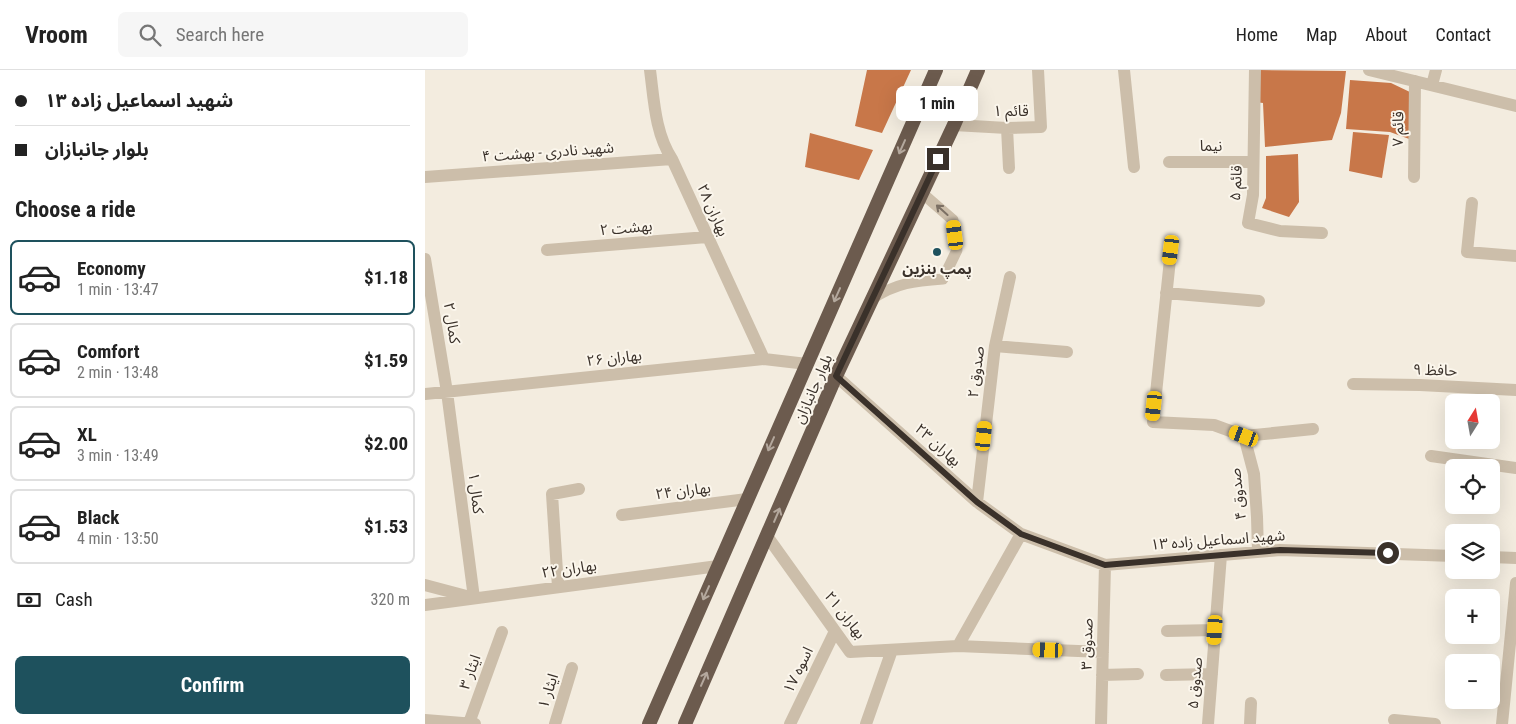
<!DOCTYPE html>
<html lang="en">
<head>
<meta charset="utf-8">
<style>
  body { margin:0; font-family:"Roboto Condensed","Noto Sans Arabic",sans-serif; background:#f6f6f6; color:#222; height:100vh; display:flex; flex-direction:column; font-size:19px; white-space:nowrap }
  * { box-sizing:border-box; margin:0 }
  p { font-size:16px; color:#767676 }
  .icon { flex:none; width:28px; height:28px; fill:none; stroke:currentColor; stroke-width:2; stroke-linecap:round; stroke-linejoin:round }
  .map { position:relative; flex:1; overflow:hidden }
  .details { display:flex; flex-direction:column; background:#fff; width:425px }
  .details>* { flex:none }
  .banner { display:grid; align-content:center; height:110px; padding:0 15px; background:#fff }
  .needle { width:32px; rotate:11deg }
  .fabs { position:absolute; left:1020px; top:324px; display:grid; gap:10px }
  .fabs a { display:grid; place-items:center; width:55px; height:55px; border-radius:8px; background:#fff; box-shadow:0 5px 20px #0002; font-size:25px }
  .end { position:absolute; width:22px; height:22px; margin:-11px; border:6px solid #3a312a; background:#fff; box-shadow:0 0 0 2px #fff }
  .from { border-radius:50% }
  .bubble { position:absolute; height:35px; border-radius:8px; background:#fff; box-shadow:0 5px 20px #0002; font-size:16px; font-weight:700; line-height:35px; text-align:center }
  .car { position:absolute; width:15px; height:30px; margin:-15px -8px; border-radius:6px; box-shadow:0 0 4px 1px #0007; background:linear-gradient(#f5c518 24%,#345 0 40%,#f5c518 0 76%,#345 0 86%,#f5c518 0) }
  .banner b { display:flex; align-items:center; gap:18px; height:48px; font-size:19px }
  .banner b+b { border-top:1px solid #e0e0e0 }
  .banner i { width:12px; height:12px; background:#222 }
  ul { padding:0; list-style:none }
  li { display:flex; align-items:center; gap:15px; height:75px; margin:0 10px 8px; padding:0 5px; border:2px solid #e0e0e0; border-radius:8px }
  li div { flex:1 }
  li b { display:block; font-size:19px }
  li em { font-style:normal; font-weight:700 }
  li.active { border-color:#1e515d }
  li>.icon { width:45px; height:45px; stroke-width:1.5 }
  h2 { padding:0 15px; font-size:22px; line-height:60px }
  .pay { display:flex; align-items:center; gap:12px; height:55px; padding:0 15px; font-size:19px }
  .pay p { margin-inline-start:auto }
  .action { display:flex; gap:10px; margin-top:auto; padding:10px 15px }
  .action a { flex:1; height:58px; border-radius:8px; background:#1e515d; color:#fff; font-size:20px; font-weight:700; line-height:58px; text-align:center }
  header { display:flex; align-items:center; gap:30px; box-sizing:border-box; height:70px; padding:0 25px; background:#fff; border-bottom:1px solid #e0e0e0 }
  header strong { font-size:24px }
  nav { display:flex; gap:28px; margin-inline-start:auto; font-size:18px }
  .search { width:350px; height:45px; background:#f6f6f6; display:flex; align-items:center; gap:12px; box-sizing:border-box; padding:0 18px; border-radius:8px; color:#767676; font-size:19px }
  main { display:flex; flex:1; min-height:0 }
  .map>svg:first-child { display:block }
  .building { fill:#c87749 }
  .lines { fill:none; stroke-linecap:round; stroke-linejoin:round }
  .service { stroke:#ccbeaa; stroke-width:11 }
  .minor { stroke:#ccbeaa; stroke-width:12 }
  .trunk { stroke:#6c5b4e; stroke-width:14 }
  .oneway { stroke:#b4a89d }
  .oneway2 { stroke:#7c7064 }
  .route { stroke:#3a312a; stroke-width:6 }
  .poi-dot { fill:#1e515d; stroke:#fbf6ec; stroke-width:2 }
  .labels { text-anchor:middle; stroke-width:4; stroke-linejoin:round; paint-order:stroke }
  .street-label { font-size:15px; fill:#3a312a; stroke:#fbf6ec }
  .poi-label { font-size:15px; font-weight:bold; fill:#3a312a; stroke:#fbf6ec }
</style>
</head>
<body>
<header>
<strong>Vroom</strong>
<div class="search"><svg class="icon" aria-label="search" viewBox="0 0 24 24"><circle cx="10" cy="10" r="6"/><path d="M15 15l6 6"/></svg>Search here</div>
<nav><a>Home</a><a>Map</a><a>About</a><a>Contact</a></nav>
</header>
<main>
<section class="details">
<div class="banner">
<b><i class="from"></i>شهید اسماعیل زاده ۱۳</b>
<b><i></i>بلوار جانبازان</b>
</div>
<h2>Choose a ride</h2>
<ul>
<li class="active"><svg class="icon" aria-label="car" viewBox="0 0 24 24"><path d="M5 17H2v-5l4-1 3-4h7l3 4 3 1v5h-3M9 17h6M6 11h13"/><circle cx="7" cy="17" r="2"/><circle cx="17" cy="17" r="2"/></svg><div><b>Economy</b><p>1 min · 13:47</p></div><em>$1.18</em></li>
<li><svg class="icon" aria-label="car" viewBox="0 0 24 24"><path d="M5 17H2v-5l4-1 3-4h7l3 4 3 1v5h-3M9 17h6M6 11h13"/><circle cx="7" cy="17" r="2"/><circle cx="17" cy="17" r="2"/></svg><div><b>Comfort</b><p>2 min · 13:48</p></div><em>$1.59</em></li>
<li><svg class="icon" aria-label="car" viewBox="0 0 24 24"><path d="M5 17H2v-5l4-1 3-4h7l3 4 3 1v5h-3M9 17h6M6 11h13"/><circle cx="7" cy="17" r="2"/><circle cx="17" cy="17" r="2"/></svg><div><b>XL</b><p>3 min · 13:49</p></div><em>$2.00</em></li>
<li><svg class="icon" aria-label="car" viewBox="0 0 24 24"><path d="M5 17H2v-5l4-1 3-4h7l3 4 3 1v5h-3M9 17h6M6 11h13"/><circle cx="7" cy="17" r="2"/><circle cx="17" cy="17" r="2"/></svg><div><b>Black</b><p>4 min · 13:50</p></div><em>$1.53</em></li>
</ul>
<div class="pay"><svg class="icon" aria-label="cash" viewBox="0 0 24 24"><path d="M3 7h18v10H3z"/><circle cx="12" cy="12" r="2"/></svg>Cash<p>320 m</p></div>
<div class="action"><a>Confirm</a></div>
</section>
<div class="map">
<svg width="1091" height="654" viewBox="0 0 1091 654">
  <rect width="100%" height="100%" fill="#f3ecdf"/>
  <path class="building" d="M442,0h44l-29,63 -27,-7z
    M834,0l87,1 -5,42 -9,27 -67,7 -2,-44 -8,-1z
    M925,10l41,3 21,10v47l-22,-8 -44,-3z
    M928,62l36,3 -7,43 -33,-7z
    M385,63l63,17 -14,30 -54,-13z
    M873,84l1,48 -10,15 -27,-9 4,-10v-42z"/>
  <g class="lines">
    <path class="service" d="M447,229c24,-16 43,-18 71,-20l14,-29 -4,-30 -31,-27"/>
    <path class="minor" d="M225,0c4,30 5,63 22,89l92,200
      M699,0l10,97
      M830,0l-2,125 -5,28 32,8 42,2
      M944,0l147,36
      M1007,15l4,-15
      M529,55l53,3 34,-1 -3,-57
      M582,58l2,40
      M744,92h84
      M0,107l247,-18
      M989,107l1,-96
      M1047,133l-5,49 49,4
      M122,180l160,-13
      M746,180l-18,172 61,3 30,11 10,38 3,43 1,35
      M741,223l93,8
      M570,276l72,6
      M411,306l141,126 44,32 84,31 175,-15 174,6
      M928,314l67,1 96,5
      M0,324l339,-35 43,5
      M819,366l69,-7
      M1006,386l85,12
      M552,432l18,-156 15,-69
      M197,445l125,-16
      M342,466l83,116 108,-6 145,6
      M1066,487l25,1
      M0,515l49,13 -27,-206 -22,-133
      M133,517l-6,-93 27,-5
      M0,535l293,-39
      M742,561l48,-1
      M533,576l63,-112
      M677,605l36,-1
      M741,605l46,-1
      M0,650l50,4
      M969,650l41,4
      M44,653l33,-91
      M130,654l17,-56
      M365,654l45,-93
      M441,654l26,-74
      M676,654l4,-159
      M783,654l13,-169
      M825,654l1,-21
      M1077,654l14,-141"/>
    <path class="trunk" d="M224,654l287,-654
      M260,654l151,-348 118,-251 24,-55"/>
  </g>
  <defs><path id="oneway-shaft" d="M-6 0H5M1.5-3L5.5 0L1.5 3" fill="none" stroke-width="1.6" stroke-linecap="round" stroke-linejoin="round" transform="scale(1.25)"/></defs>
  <g class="oneway">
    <use href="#oneway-shaft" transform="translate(477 77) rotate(114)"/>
    <use href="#oneway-shaft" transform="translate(412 225) rotate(114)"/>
    <use href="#oneway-shaft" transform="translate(346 374) rotate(114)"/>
    <use href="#oneway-shaft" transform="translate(352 445) rotate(-67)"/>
    <use href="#oneway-shaft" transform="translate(281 523) rotate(114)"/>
    <use href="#oneway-shaft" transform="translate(279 609) rotate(-66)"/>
  </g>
  <use class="oneway2" href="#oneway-shaft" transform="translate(517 140) rotate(-138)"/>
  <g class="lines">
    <path class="route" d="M513,89l-102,217 141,126 44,32 84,31 175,-15 108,3"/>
  </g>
  <circle class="poi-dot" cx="512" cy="182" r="5"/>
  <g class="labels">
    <g class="street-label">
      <text x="586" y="46">قائم ۱</text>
      <text transform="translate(973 59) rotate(-89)" y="5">قائم ۷</text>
      <text x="786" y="81">نیما</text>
      <text transform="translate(123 82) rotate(-4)" y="5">شهید نادری - بهشت ۴</text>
      <text transform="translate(811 113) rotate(-87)" y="5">قائم ۵</text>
      <text transform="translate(288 140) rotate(66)" y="5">بهاران ۲۸</text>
      <text transform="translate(201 158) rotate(-5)" y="5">بهشت ۲</text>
      <text transform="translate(27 253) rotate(81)" y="5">کمال ۲</text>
      <text transform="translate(189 288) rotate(-6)" y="5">بهاران ۲۶</text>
      <text transform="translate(1010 300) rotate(2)" y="5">حافظ ۹</text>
      <text transform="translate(551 302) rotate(-83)" y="5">صدوق ۲</text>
      <text transform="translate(388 319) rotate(-66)" y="5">بلوار جانبازان</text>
      <text transform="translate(513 375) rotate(42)" y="5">بهاران ۲۳</text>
      <text transform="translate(258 421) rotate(-7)" y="5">بهاران ۲۴</text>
      <text transform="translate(51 423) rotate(83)" y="5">کمال ۱</text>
      <text transform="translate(813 424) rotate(-97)" y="5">صدوق ۴</text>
      <text transform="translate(793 470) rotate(-4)" y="5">شهید اسماعیل زاده ۱۳</text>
      <text transform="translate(144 499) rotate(-8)" y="5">بهاران ۲۲</text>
      <text transform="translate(420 545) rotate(52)" y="5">بهاران ۲۱</text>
      <text transform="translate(662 574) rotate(-89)" y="5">صدوق ۳</text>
      <text transform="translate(373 600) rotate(-64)" y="5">اسوه ۱۷</text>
      <text transform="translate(45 602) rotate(-70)" y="5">ایثار ۳</text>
      <text transform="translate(770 613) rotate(-85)" y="5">صدوق ۵</text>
      <text transform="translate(123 621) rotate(-72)" y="5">ایثار ۱</text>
    </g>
    <g class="poi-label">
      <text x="512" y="204">پمپ بنزین</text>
    </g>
  </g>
</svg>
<div class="fabs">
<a><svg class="needle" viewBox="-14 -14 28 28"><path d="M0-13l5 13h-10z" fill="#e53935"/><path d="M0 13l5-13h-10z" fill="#767676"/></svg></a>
<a><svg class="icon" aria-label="locate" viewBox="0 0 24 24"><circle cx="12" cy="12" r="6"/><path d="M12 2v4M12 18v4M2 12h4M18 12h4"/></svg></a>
<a><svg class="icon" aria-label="layers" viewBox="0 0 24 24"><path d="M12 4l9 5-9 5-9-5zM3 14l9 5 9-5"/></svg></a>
<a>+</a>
<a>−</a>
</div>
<i class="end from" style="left:963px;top:483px"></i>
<i class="end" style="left:513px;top:89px"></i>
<div class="bubble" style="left:471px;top:16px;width:82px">1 min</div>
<i class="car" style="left:530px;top:165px;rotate:353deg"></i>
<i class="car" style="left:746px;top:180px;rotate:187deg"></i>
<i class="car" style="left:729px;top:336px;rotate:186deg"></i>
<i class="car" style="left:559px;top:366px;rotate:6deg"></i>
<i class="car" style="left:819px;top:366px;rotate:291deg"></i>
<i class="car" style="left:790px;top:560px;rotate:184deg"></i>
<i class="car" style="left:623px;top:580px;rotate:272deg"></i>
</div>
</main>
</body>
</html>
